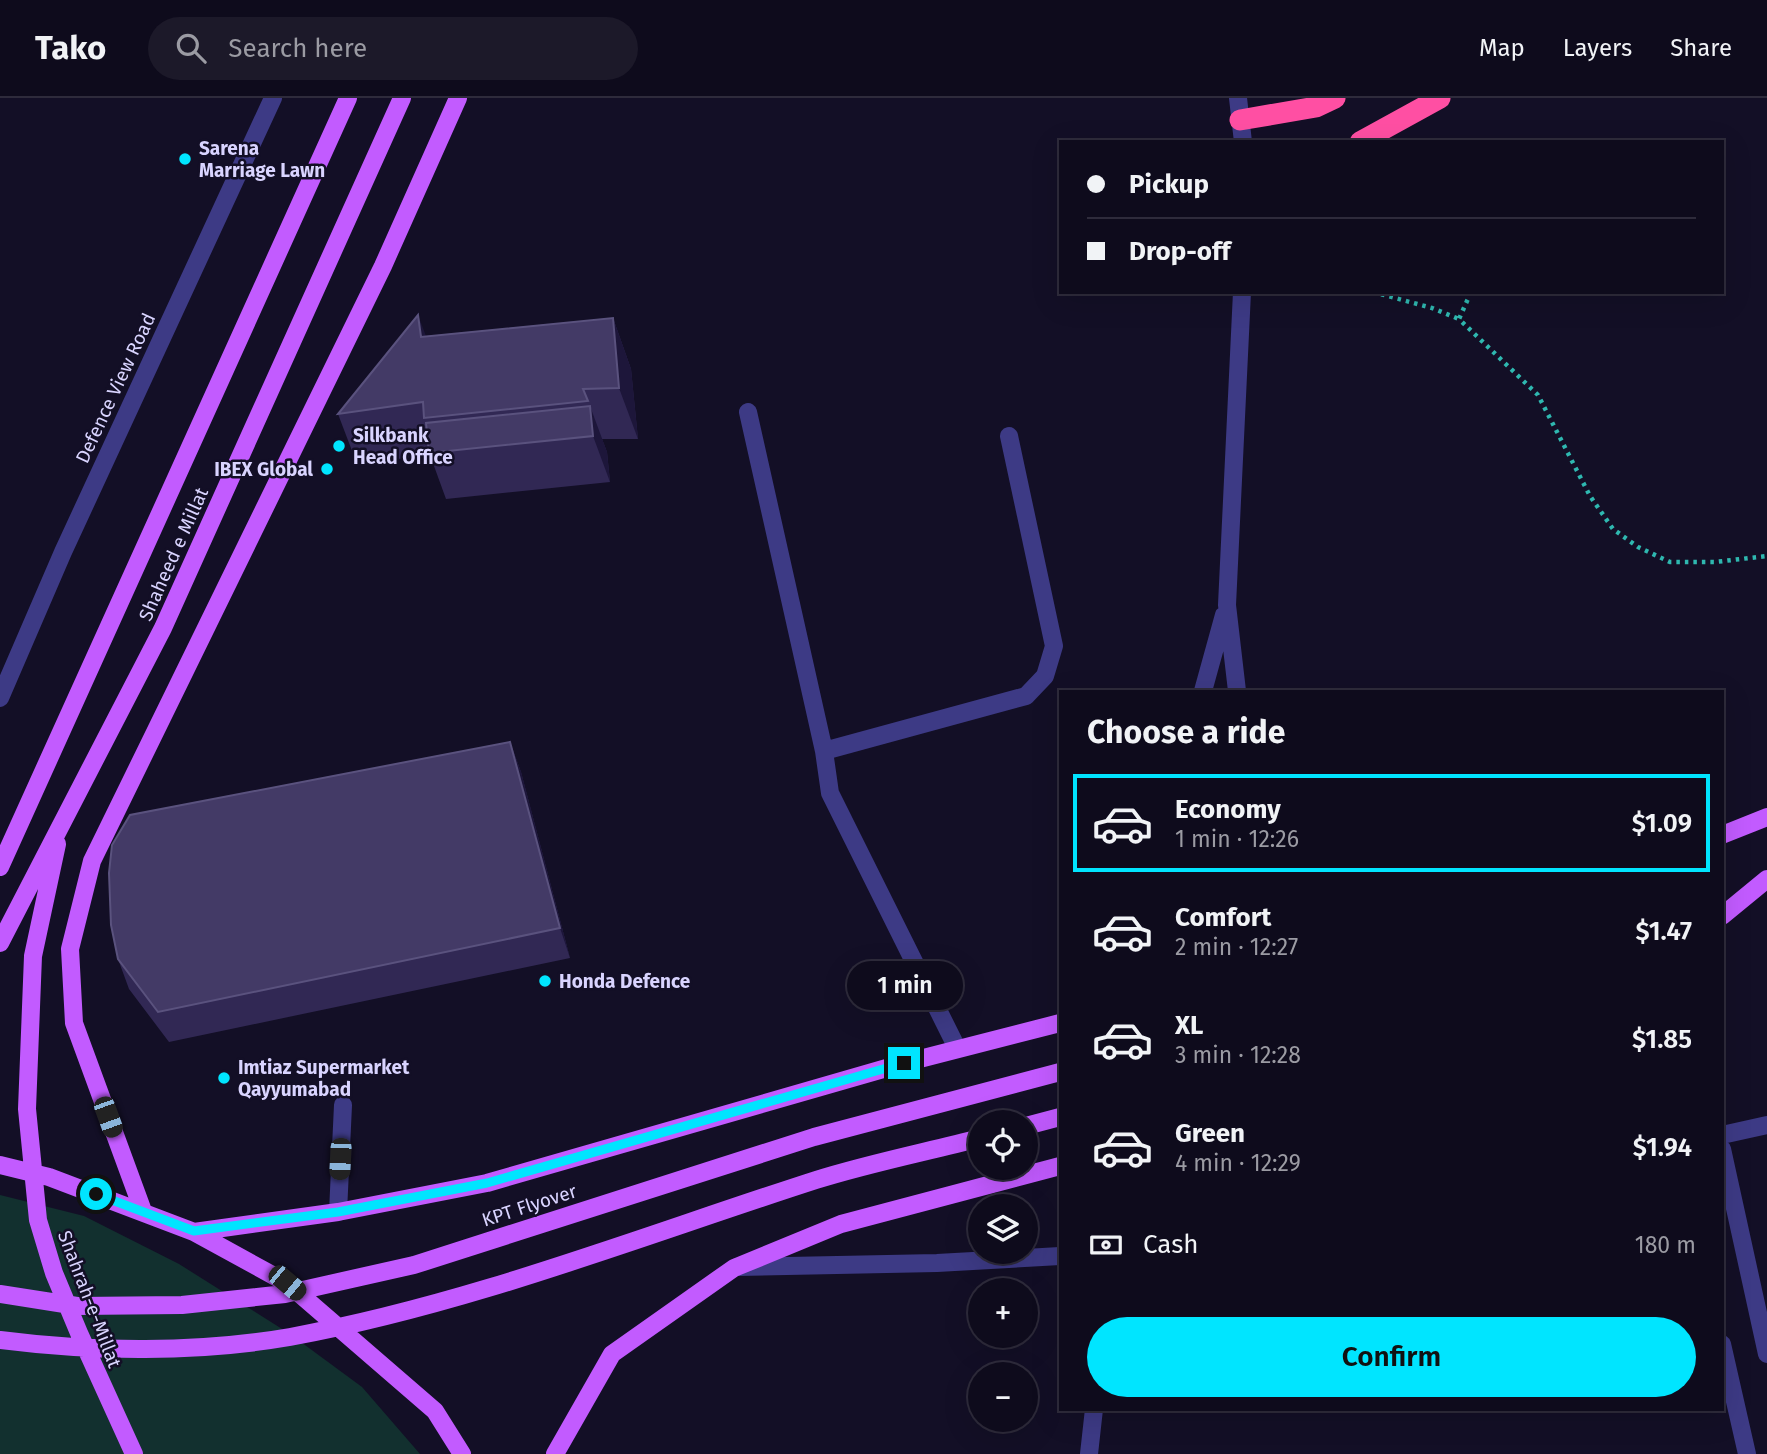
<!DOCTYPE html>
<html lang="en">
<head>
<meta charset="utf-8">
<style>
  body { margin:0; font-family:"Fira Sans",sans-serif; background:#1c1929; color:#f1f3f6; height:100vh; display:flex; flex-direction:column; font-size:26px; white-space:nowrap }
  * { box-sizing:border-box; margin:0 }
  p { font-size:23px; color:#9b9ba3 }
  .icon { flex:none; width:38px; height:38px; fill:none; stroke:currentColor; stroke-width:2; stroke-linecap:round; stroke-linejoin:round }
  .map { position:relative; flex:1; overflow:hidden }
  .sheet { position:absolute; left:1059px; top:592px; width:665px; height:721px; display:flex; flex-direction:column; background:#0e0b1c; border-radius:0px; box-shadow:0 7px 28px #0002,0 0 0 2px #2e2b3b }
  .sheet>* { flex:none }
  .guide { position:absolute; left:1059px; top:42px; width:665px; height:154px; border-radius:0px; box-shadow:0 7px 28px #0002,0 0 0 2px #2e2b3b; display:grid; align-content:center; height:154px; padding:0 28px; background:#0e0b1c }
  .tools { position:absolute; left:968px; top:1012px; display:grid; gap:14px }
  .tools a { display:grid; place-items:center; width:70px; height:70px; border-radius:50%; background:#0e0b1c; box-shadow:0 7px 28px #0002,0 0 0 2px #2e2b3b; font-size:35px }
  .end { position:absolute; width:32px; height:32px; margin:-16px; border:9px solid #00e5ff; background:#111; box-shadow:0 0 0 4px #111 }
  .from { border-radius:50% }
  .bubble { position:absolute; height:49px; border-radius:24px; background:#0e0b1c; box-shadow:0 7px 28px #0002,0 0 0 2px #2e2b3b; font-size:23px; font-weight:600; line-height:49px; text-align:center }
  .car { position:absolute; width:21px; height:42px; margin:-21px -10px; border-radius:9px; box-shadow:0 0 5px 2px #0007; background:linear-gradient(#222 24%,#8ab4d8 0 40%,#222 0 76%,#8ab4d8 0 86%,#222 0) }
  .guide b { display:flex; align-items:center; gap:24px; height:66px; font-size:26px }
  .guide b+b { border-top:2px solid #2e2b3b }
  .guide i { width:18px; height:18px; background:#f1f3f6 }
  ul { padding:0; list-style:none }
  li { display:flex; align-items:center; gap:21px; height:98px; margin:0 14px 10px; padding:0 14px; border:4px solid transparent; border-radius:0px }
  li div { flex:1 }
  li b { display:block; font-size:26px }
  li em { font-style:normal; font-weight:600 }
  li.active { border-color:#00e5ff }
  li>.icon { width:63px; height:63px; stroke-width:1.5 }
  h2 { padding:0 28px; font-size:32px; line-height:84px }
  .pay { display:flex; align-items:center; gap:18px; height:77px; padding:0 28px; font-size:26px }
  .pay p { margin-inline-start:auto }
  .cta { display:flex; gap:14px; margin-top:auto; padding:14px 28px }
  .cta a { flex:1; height:80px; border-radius:42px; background:#00e5ff; color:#111; font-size:28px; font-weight:600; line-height:80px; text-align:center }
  header { display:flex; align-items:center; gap:42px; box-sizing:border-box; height:98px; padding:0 35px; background:#0e0b1c; border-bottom:2px solid #2e2b3b }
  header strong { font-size:33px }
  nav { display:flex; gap:38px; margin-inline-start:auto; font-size:24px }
  .search { width:490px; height:63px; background:#1c1929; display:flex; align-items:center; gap:18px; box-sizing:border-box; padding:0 24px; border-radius:38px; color:#9b9ba3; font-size:26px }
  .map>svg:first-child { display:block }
  .green { fill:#12302f }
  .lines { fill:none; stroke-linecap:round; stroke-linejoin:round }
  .path { stroke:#2fb8b0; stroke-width:4.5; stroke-dasharray:3.5 5; stroke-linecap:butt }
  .minor { stroke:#3d3a85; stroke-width:18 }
  .major { stroke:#c25bff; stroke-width:18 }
  .highway { stroke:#ff4fa3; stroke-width:21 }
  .wall { fill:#312854 }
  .shaded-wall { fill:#1d163a }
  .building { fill:#433a66; stroke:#5a527e; stroke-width:2 }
  .route { stroke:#00e5ff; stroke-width:9 }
  .poi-dot { fill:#00e5ff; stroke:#130f26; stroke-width:2.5 }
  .labels { text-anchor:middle; stroke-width:5; stroke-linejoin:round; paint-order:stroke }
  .poi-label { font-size:19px; font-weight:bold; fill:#d9d4ff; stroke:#130f26; text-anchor:start }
  .street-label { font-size:19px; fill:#d9d4ff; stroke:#130f26 }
</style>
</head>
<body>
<header>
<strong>Tako</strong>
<div class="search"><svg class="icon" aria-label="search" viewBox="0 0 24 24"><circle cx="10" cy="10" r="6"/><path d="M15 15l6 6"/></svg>Search here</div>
<nav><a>Map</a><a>Layers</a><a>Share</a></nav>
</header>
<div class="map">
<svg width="1767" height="1356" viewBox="0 0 1767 1356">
  <rect width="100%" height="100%" fill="#130f26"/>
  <path class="green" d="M0,1097l84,21 95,48 111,70 72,53 58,67h-420z"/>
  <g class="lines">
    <path class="path" d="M1373,194l59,16 27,11
      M1471,194l-12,27 79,76 52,101 23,33 25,18 32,15h45l52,-6"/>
    <path class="minor" d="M1238,0l5,44
      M748,314l76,339 6,42 127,255
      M1203,593l21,-76
      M1237,593l-10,-86 15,-313
      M0,600l63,-146 210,-454
      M824,653l202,-55 19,-20 9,-30 -45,-210
      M1722,1037l45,-10
      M1722,1051l45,205
      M338,1114l5,-107
      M737,1169l200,-4 123,-7
      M1722,1246l25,110
      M1089,1356l5,-45"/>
    <path class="major" d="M1722,737l45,-18
      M57,746l-24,112 -6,153 11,111 16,53 25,60 55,121
      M0,769l348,-769
      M1722,818l45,-37
      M0,845l163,-315 239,-530
      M1026,1028l34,-9
      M0,1067l49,12 145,55 93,51 148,128 27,43
      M143,1113l-69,-188 -4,-74 22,-88 291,-595 75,-168
      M194,1134l144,-20 149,-29 417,-120 156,-40
      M0,1196l77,12 105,-1 103,-11 129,-29 400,-128 246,-65
      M0,1242c93,12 197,13 290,-3 180,-33 352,-101 526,-157 54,-17 110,-28 164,-42
      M555,1356l57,-100 122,-86 107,-44 219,-58"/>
    <path class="highway" d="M1240,22l76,-13 19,-9
      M1360,44l80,-44"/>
  </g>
  <path class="wall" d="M613,220l18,51 7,70h-36l5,13 3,30 -164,17 -16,-44 -73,9 -19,-50 88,-78z
    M510,644l11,30 49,186 -401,84 -40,-53 -11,-30z"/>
  <path class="shaded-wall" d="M418,217l19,50 -16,-28z
    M613,220l18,51 7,70 -19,-51z
    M590,308l17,46 3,30 -17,-46z
    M510,644l11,30 49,186 -10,-30z"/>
  <path class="building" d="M418,217l3,22 192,-19 6,70 -36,1 5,12 -164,17 -1,-16 -85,12z
    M590,308l3,30 -164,17 -3,-30z
    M510,644l50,186 -402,84 -40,-53 -7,-34 -2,-52 3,-28 18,-30z"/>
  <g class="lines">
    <path class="route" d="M96,1096l98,37 144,-19 149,-29 417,-120"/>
  </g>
  <g class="poi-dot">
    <circle cx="185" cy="61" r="7"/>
    <circle cx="339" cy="348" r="7"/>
    <circle cx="327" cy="371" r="7"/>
    <circle cx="545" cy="883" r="7"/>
    <circle cx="224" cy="980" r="7"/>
  </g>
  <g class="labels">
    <g class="poi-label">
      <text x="199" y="57">Sarena<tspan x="199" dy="22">Marriage Lawn</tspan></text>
      <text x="353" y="344">Silkbank<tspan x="353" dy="22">Head Office</tspan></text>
      <text x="313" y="378" text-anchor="end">IBEX Global</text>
      <text x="559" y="890">Honda Defence</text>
      <text x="238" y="976">Imtiaz Supermarket<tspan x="238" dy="22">Qayyumabad</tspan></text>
    </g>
    <g class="street-label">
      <text transform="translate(115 290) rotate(-65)" y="7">Defence View Road</text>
      <text transform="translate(173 456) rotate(-66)" y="7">Shaheed e Millat</text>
      <text transform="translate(529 1107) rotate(-18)" y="7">KPT Flyover</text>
      <text transform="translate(90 1201) rotate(69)" y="7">Shahrah-e-Millat</text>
    </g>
  </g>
</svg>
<div class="tools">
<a><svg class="icon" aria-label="locate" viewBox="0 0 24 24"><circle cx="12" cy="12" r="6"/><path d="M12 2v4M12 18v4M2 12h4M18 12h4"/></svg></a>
<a><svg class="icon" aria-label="layers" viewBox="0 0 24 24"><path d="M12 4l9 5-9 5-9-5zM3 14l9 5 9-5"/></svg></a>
<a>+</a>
<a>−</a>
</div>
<i class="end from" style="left:96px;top:1096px"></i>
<i class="end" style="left:904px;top:965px"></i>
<div class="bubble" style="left:847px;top:863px;width:116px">1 min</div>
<i class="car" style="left:108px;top:1019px;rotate:160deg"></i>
<i class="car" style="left:340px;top:1061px;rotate:183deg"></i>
<i class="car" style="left:287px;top:1185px;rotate:130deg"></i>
<div class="guide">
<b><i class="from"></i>Pickup</b>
<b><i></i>Drop-off</b>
</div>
<section class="sheet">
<h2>Choose a ride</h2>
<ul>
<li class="active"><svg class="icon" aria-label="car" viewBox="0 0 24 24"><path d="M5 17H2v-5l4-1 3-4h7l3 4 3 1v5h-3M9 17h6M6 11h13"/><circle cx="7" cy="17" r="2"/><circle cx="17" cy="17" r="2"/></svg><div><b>Economy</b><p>1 min · 12:26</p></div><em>$1.09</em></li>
<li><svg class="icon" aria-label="car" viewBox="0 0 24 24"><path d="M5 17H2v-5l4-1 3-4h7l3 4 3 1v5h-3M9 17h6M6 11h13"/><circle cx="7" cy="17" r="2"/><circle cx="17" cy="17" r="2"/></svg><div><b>Comfort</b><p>2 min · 12:27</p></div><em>$1.47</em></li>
<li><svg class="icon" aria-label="car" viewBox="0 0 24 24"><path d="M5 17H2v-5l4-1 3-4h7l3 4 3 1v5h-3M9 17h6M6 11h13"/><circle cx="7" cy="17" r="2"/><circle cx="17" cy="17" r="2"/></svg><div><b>XL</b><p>3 min · 12:28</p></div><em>$1.85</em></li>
<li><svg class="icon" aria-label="car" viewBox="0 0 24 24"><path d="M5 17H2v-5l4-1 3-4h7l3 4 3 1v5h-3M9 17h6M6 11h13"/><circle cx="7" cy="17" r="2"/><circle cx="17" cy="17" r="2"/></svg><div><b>Green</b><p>4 min · 12:29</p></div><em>$1.94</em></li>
</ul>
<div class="pay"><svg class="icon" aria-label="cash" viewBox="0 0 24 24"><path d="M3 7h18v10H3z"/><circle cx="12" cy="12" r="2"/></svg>Cash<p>180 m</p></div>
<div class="cta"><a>Confirm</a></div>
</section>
</div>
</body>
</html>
